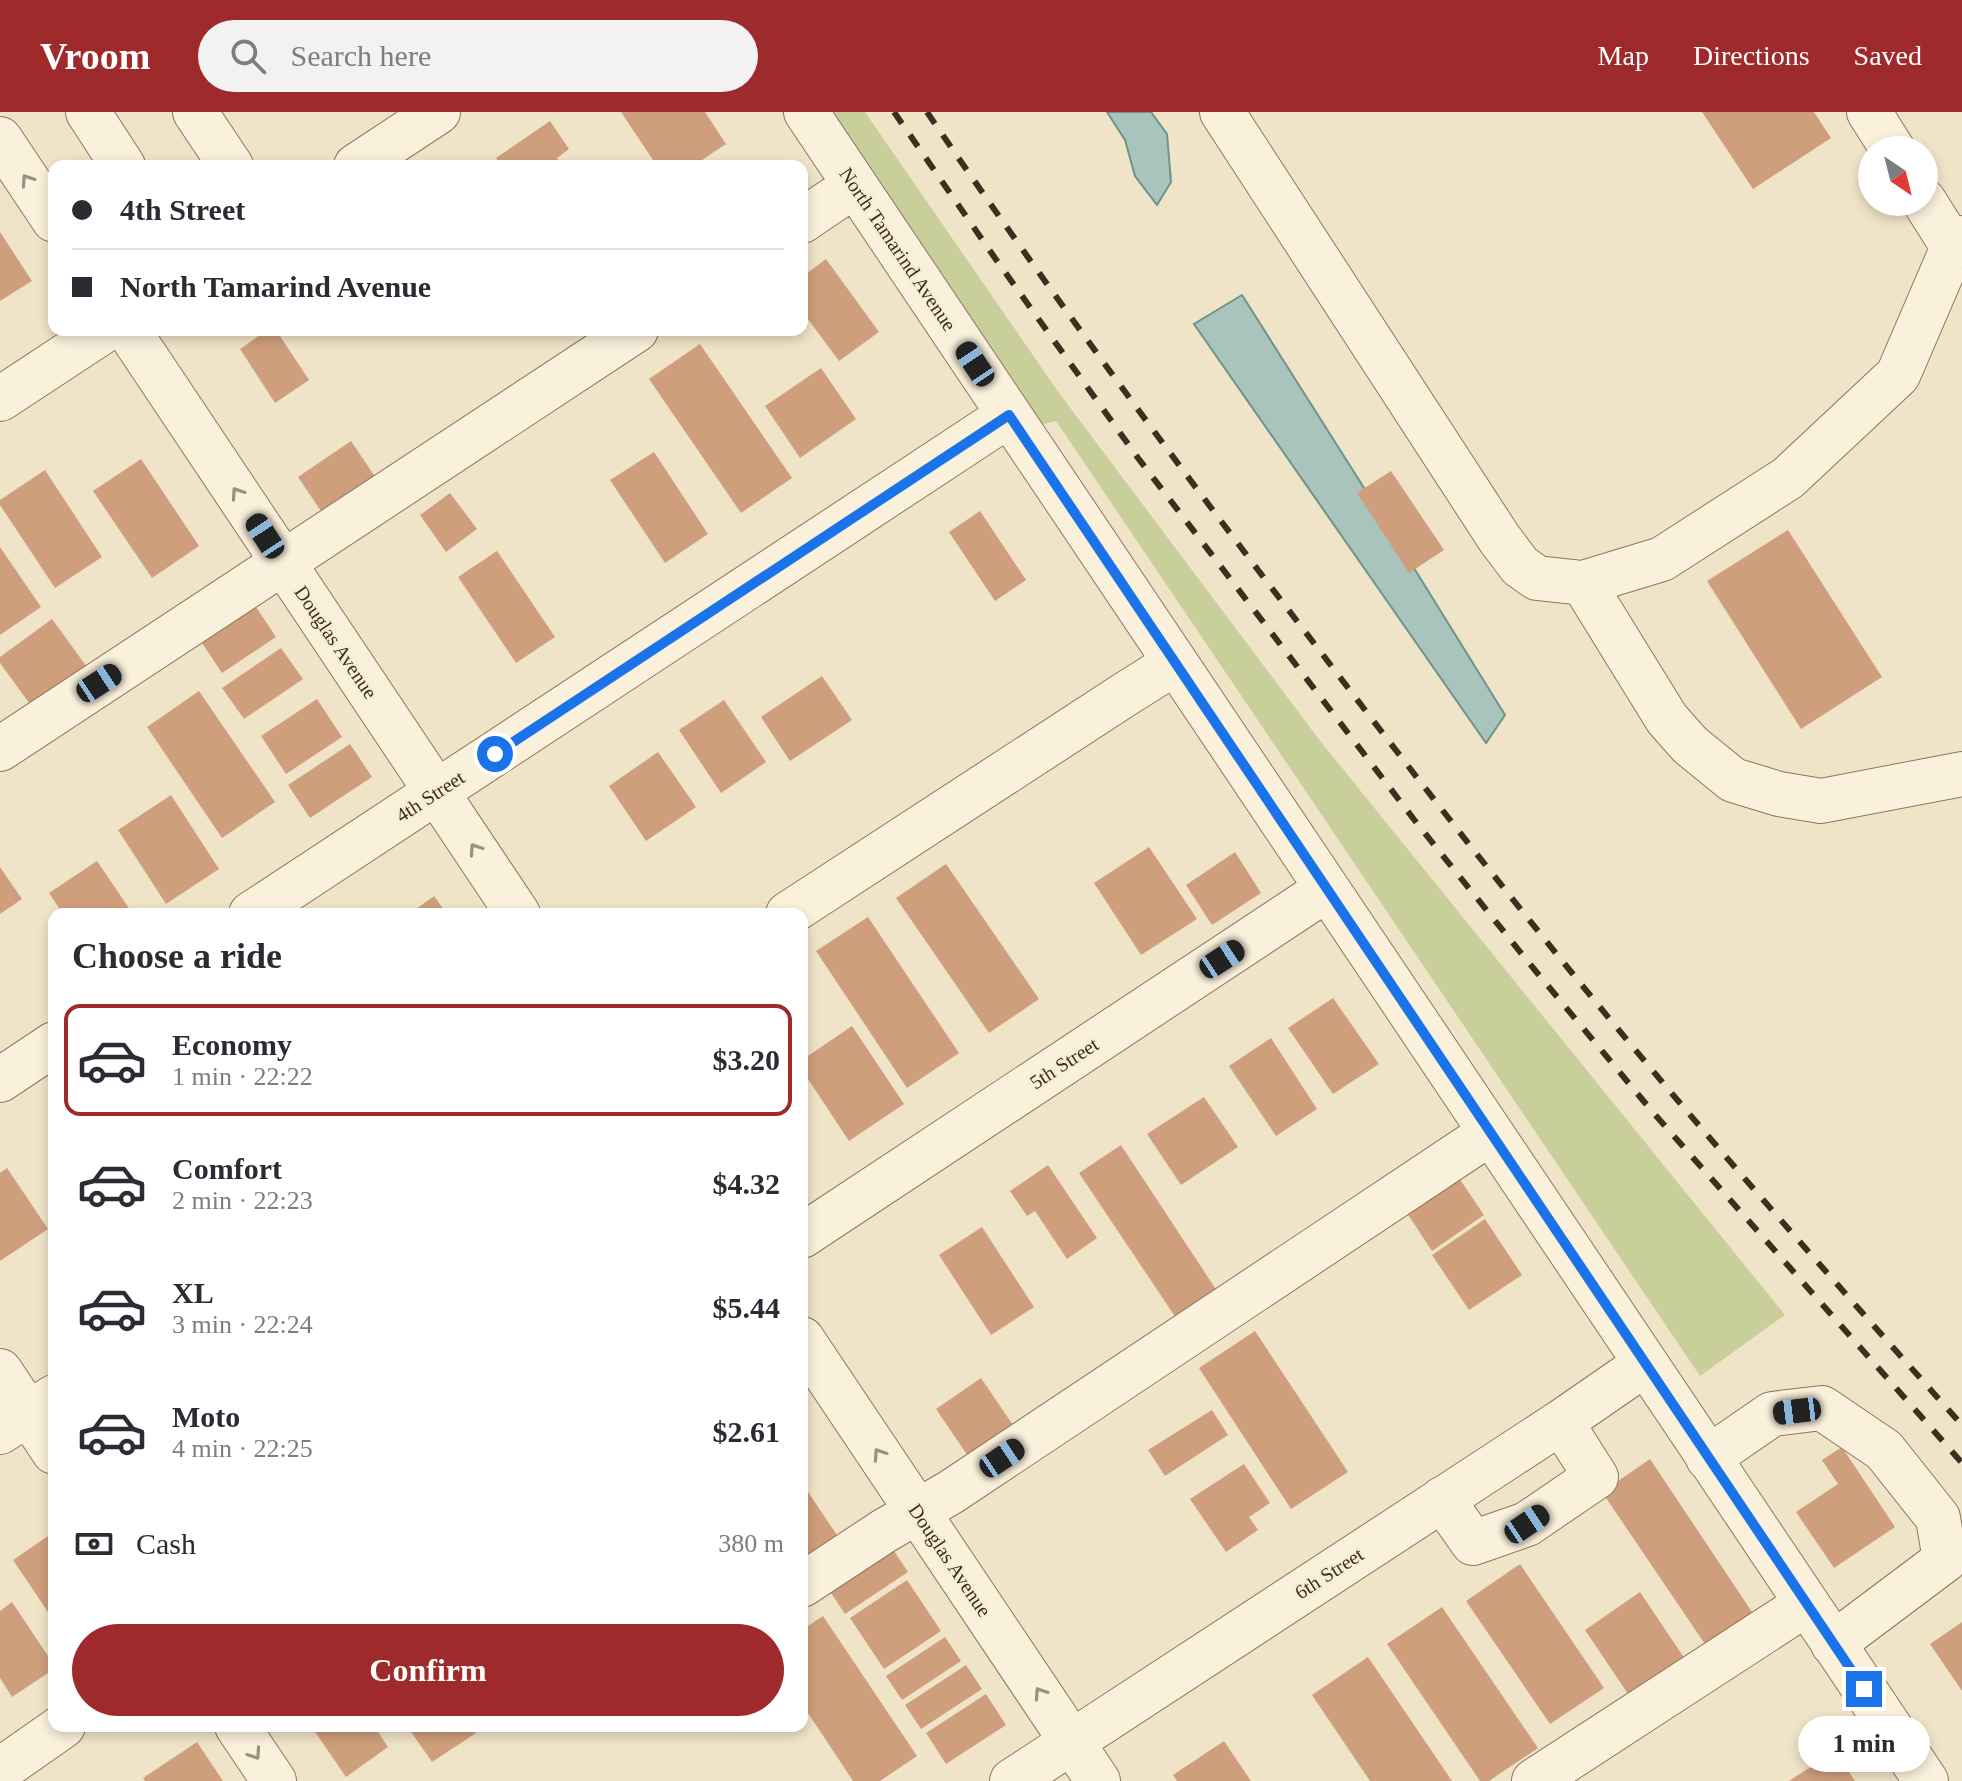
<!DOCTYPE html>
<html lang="en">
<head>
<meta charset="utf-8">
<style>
  body { margin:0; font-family:Georgia,serif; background:#f2f2f3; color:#2b2b33; height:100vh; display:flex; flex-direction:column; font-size:30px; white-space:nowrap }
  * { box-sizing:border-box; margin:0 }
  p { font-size:26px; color:#7c7c81 }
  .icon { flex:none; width:44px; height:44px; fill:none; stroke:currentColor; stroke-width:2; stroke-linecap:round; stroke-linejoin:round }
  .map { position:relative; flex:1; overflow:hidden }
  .sheet { position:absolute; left:48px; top:796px; width:760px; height:824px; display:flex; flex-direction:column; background:#fff; border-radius:16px; box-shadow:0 4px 12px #0003 }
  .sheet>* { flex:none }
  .top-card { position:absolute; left:48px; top:48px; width:760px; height:176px; border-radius:16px; box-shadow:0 4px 12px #0003; display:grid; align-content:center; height:176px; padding:0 24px; background:#fff }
  .needle { width:52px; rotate:145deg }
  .fabs { position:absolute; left:1858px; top:24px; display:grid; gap:16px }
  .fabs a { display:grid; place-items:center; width:80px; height:80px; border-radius:50%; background:#fff; box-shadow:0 4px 12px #0003; font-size:40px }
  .end { position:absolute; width:36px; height:36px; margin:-18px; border:10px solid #1a73e8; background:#fff; box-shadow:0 0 0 4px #fff }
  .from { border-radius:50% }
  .bubble { position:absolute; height:56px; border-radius:28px; background:#fff; box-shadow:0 4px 12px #0003; font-size:26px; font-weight:800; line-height:56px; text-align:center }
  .car { position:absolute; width:24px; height:48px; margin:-24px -12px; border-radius:10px; box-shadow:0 0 6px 2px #0007; background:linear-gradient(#222 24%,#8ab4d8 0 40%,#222 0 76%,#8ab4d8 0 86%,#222 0) }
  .top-card b { display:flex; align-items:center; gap:28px; height:76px; font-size:30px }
  .top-card b+b { border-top:2px solid #e1e1e2 }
  .top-card i { width:20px; height:20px; background:#2b2b33 }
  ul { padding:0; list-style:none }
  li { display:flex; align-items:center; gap:24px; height:112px; margin:0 16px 12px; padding:0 8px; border:4px solid transparent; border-radius:16px }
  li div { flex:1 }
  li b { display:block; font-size:30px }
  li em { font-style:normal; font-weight:800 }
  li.selected { border-color:#9e2a2b }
  li>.icon { width:72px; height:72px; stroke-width:1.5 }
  h2 { padding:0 24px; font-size:36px; line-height:96px }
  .pay { display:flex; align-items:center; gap:20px; height:88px; padding:0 24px; font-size:30px }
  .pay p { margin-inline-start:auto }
  .button { display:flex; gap:16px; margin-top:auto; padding:16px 24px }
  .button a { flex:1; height:92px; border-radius:48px; background:#9e2a2b; color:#fff; font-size:32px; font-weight:800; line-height:92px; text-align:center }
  header { display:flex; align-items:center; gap:48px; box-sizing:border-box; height:112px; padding:0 40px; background:#9e2a2b; color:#fff }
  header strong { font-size:38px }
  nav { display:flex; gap:44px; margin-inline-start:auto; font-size:28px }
  .search { width:560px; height:72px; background:#f2f2f3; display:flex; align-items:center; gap:20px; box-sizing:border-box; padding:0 28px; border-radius:44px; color:#7c7c81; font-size:30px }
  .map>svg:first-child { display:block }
  .green { fill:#c9cf9b }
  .water { fill:#a9c4bc; stroke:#6f938a; stroke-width:2 }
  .building { fill:#cf9f7d }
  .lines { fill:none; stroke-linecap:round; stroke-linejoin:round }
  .minor-casing { stroke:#8d765c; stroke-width:46 }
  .minor { stroke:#faf1dc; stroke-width:44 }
  .rail { stroke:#3d2e20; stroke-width:6; stroke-dasharray:14 14; stroke-linecap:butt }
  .oneway { stroke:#9c907e }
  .route { stroke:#1a73e8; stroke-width:10 }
  .labels { text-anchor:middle; stroke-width:6; stroke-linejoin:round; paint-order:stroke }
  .street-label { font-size:20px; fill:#3d2e20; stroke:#f7eed8 }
</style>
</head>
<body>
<header>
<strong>Vroom</strong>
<div class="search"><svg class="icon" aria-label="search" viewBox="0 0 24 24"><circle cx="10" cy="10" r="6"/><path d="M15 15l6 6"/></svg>Search here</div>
<nav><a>Map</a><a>Directions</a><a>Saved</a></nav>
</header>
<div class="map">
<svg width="1962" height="1669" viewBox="0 0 1962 1669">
  <rect width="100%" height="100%" fill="#f0e4c8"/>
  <path class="green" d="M828,0h37l194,281 262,349 464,573 -85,61 -644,-955 -19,5z"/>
  <path class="water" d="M1107,0h44l16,22 4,48 -14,23 -22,-29 -10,-36z
    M1242,183l136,215 127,205 -19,28 -292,-419z"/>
  <path class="building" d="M621,0h84l21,32 -33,22h-36z
    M1702,0h112l17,26 -78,51z
    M550,9l19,28 -12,9 5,8h-60l-6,-8z
    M0,120l32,49 -32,20z
    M826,147l53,73 -40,29 -37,-50v-34z
    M267,218h9l33,50 -34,23 -35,-54z
    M700,232l92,134 -51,35 -92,-134z
    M821,256l35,51 -56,39 -35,-52z
    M351,329l27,40 -53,36 -27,-40z
    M654,340l54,82 -43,29 -55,-83z
    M141,347l58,87 -47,32 -59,-87z
    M45,358l57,87 -47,31 -55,-83v-5z
    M1391,359l53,79 -35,23 -52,-80z
    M450,381l27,36 -31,23 -26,-37z
    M980,399l46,69 -31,21 -46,-69z
    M1788,418l94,147 -81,52 -94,-148z
    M0,435l41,60 -41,28z
    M497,439l58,86 -39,26 -58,-86z
    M256,495l20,30 -54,36 -20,-30z
    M52,507l35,48 -55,40 -32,-44v-6z
    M281,536l22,31 -59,40 -22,-31z
    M822,564l30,44 -62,41 -29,-44z
    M199,579l76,111 -53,36 -75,-111z
    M317,587l25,38 -56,37 -25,-38z
    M724,588l42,62 -45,31 -42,-63z
    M350,632l22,33 -62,41 -22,-33z
    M658,640l38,55 -50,34 -37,-55z
    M171,683l48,74 -53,35 -48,-74z
    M1149,735l48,72 -56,36 -47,-72z
    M1235,740l26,41 -49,32 -26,-40z
    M97,749l36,53h-70l-14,-21z
    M946,752l93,135 -50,34 -93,-135z
    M0,755l22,32 -22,15z
    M434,784l13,18h-38z
    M868,805l91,136 -52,35 -91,-137z
    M1333,886l46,66 -46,30 -45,-66z
    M852,914l52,78 -55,37 -47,-71v-10z
    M1271,926l46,71 -41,27 -47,-70z
    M1204,985l34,50 -57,38 -34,-51z
    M1121,1033l96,146 -41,27 -97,-145z
    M1048,1053l49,73 -30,21 -32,-48 -8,5 -17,-25z
    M7,1056l41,61 -48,32v-88z
    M1459,1066l25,37 -52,36 -25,-38z
    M1485,1107l37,56 -53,35 -37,-55z
    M982,1115l52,80 -43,28 -52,-80z
    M1255,1219l93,141 -57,37 -92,-141z
    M981,1266l34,50 -45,31 -34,-50z
    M1212,1298l16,25 -63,41 -17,-26z
    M1842,1335l53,80 -61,41 -38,-56 42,-28 -16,-24z
    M1650,1347l108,162 -47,32 -109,-161z
    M1244,1352l26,39 -21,14 9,13 -32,22 -36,-53z
    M802,1371l37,55 -37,24z
    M54,1420v89l-41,-61z
    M892,1436l16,24 -63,42 -16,-24z
    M1520,1452l84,124 -54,36 -84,-123z
    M907,1468l34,51 -57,38 -34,-51z
    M1640,1480l47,70 -55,38 -47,-70z
    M12,1490l42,63v4l-42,28 -12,-19v-67z
    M1442,1495l96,141 -49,33h-9l-93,-137z
    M823,1504l94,140 -37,25h-27l-51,-77v-74z
    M1962,1510v69l-32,-47z
    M945,1525l16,24 -59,39 -16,-24z
    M1368,1545l84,124h-82l-58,-86z
    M966,1553l16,24 -61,40 -16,-24z
    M986,1582l20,31 -60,39 -20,-31z
    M311,1614h63l14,21 -42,30z
    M407,1614h64l5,7 -44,29z
    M1224,1629l27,40h-74l-4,-6z
    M197,1630l26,39h-78l-2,-3z
    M1835,1639l20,30h-66z"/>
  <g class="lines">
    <defs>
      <path id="minor" d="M88,0l35,54
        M195,0l36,54
        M806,0l1120,1669
        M1222,0l277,426 21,28 17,12 46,5 79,-24 126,-81 110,-103 55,-128 9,-9
        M1869,0l24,38
        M0,27l54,81
        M356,54l82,-54
        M1924,89l29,46
        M802,109l53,-36
        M128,218l390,584
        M0,287l105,-69
        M1583,471l84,136 23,26 43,35 46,14 42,7 141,-27
        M0,637l636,-419
        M251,802l758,-499
        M788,802l336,-219 51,-32
        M0,968l54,-36
        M802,1124l525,-347
        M802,1227l296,442
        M0,1259l54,81
        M0,1320l54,-35
        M1708,1346l64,-44 50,-6 62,42 54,68 7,42 -112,84
        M1442,1387l31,44 54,-19 69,-47 -35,-55
        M802,1473l82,-54 67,-39 539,-359
        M237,1614l37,55
        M0,1658l63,-44
        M1012,1669l549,-359 84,-58
        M1534,1669l272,-177"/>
    </defs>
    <use href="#minor" class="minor-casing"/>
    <use href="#minor" class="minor"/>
    <path class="rail" d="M894,0l103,149 141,197 281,368 110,137 122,147 311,353
      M927,0c126,185 259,365 396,543 114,150 230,298 351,441 94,111 191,220 288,329"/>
  </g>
  <defs><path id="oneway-chevron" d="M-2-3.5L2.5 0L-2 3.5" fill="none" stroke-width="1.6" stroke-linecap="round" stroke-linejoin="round" transform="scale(2)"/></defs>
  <g class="oneway">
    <use href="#oneway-chevron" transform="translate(27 68) rotate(-124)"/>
    <use href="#oneway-chevron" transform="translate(237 381) rotate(-124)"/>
    <use href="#oneway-chevron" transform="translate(475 737) rotate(-124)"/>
    <use href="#oneway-chevron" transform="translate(879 1342) rotate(-124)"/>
    <use href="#oneway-chevron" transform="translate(1040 1581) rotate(-124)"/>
    <use href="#oneway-chevron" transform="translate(255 1642) rotate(56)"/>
  </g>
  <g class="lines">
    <path class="route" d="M495,642l514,-339 855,1274"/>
  </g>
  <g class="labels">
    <g class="street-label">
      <text transform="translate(898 137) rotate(56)" y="7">North Tamarind Avenue</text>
      <text transform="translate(336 530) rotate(56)" y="7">Douglas Avenue</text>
      <text transform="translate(430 684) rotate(-33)" y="7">4th Street</text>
      <text transform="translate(1064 951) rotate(-33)" y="7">5th Street</text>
      <text transform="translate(950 1448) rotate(56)" y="7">Douglas Avenue</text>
      <text transform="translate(1329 1461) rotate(-33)" y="7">6th Street</text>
    </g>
  </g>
</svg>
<div class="fabs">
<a><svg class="needle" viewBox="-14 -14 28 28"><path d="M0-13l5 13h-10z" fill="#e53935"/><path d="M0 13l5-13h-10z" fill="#7c7c81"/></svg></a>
</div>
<i class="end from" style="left:495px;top:642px"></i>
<i class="end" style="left:1864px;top:1577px"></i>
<div class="bubble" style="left:1798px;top:1604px;width:132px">1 min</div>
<i class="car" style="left:975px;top:252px;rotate:326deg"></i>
<i class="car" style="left:265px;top:424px;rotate:327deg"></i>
<i class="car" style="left:99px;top:571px;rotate:57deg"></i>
<i class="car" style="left:1222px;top:847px;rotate:57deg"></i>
<i class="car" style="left:1797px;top:1299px;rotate:263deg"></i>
<i class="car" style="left:1002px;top:1346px;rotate:56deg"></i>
<i class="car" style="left:1527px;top:1412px;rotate:56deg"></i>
<div class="top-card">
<b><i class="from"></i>4th Street</b>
<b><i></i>North Tamarind Avenue</b>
</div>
<section class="sheet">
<h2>Choose a ride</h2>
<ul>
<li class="selected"><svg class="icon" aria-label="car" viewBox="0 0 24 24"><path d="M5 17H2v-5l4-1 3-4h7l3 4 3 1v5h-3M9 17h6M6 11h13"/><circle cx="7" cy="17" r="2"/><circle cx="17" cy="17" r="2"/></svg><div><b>Economy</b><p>1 min · 22:22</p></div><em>$3.20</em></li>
<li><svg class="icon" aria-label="car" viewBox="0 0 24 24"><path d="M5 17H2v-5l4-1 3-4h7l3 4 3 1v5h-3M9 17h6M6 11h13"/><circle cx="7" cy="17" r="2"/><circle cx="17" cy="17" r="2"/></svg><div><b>Comfort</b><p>2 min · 22:23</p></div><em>$4.32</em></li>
<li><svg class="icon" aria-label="car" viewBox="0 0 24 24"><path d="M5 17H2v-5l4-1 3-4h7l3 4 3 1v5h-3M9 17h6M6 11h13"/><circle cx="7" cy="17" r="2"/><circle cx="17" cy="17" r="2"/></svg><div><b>XL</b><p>3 min · 22:24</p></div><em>$5.44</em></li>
<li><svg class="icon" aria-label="car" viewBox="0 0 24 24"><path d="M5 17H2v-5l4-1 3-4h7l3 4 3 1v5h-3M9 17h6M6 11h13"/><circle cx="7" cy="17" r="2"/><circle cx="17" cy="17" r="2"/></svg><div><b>Moto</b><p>4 min · 22:25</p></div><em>$2.61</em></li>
</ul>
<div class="pay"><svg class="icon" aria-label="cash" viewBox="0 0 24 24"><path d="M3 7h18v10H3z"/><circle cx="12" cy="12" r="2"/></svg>Cash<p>380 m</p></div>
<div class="button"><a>Confirm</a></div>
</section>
</div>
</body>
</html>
